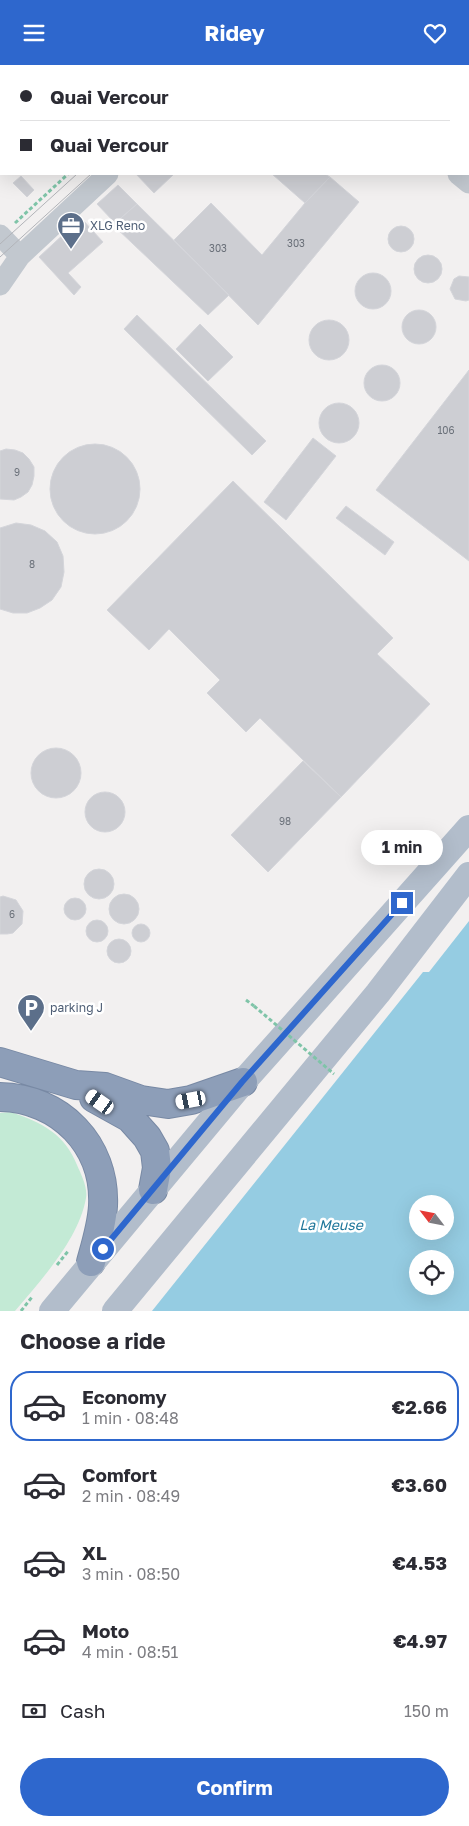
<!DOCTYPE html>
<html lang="en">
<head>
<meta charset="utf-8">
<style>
  body { margin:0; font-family:"Golos Text",sans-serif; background:#f2f2f3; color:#2b2b33; height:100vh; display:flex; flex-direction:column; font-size:19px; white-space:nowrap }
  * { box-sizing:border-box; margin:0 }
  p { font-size:16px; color:#7c7c81 }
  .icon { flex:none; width:28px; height:28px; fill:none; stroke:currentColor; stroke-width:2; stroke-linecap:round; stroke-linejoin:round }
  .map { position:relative; height:1246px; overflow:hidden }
  .sheet { display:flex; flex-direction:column; background:#fff; flex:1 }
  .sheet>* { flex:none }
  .hud { position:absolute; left:0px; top:0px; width:470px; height:110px; box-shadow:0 5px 20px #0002; display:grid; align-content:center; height:110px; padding:0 20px; background:#fff }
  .needle { width:32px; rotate:302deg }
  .tools { position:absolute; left:409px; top:1130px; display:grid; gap:10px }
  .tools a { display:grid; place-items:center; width:45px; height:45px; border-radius:50%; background:#fff; box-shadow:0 5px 20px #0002; font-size:25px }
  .end { position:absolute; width:22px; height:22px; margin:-11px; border:6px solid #2e67cd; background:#fff; box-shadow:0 0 0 2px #fff }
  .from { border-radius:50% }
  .bubble { position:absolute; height:35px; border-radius:18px; background:#fff; box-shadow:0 5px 20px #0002; font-size:16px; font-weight:700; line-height:35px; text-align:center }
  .car { position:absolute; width:15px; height:30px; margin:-15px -8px; border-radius:6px; box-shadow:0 0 4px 1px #0007; background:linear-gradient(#fff 24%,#345 0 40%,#fff 0 76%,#345 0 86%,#fff 0) }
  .hud b { display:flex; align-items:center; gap:18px; height:48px; font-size:19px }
  .hud b+b { border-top:1px solid #e1e1e2 }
  .hud i { width:12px; height:12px; background:#2b2b33 }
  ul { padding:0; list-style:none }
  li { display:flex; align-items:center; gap:15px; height:70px; margin:0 10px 8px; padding:0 10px; border:2px solid transparent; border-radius:20px }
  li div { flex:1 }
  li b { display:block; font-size:19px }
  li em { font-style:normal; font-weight:700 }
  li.current { border-color:#2e67cd }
  li>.icon { width:45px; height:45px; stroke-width:1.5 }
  h2 { padding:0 20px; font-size:22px; line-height:60px }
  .pay { display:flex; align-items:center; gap:12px; height:55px; padding:0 20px; font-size:19px }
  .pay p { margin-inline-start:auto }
  .primary-button { display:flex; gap:10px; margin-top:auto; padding:10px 20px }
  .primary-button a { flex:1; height:58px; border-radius:30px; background:#2e67cd; color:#fff; font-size:20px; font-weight:700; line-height:58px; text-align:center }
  header { display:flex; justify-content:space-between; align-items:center; height:65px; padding:0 20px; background:#2e67cd; color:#fff; font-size:22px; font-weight:700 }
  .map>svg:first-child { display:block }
  .green { fill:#c3ead5 }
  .water { fill:#95cce2; fill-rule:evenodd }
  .building { fill:#cdced3; stroke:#d4d5da }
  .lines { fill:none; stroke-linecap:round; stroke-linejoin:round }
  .highway-casing { stroke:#7889a4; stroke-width:30 }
  .path { stroke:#7fc4a8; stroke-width:3; stroke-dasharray:4 2.5; stroke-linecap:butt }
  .minor { stroke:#c2c8cf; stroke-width:21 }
  .major { stroke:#b2bdcb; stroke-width:26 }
  .highway { stroke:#8d9eb8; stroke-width:28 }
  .tram { stroke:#b2b4b9; stroke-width:1 }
  .path-bridge { stroke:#7fc4a8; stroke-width:3; stroke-dasharray:4 2.5; stroke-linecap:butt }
  .route { stroke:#2e67cd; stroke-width:6 }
  .labels { text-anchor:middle; stroke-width:5; stroke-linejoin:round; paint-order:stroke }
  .number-label { font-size:10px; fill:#6a7079 }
  .service-label { font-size:12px; fill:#4e5e75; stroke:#fff; text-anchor:start }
  .water-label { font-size:14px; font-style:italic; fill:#1d769a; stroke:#fff }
</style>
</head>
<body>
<header><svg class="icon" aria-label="menu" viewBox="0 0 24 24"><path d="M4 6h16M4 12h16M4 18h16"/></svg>Ridey<svg class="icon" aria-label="heart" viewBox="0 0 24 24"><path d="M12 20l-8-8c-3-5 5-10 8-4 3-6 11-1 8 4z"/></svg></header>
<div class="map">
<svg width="469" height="1246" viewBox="0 0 469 1246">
  <rect width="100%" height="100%" fill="#f2f0f0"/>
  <path class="green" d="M11,1047c30,10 54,22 66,53 4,9 11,23 9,33 -7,41 -45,82 -71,113h-15v-198z"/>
  <path class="water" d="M469,856v390h-317l271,-339h6zM418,1139h27v27h-27zM418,1194h27v27h-27z"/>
  <path class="building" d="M136,109h38l-20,19z
    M272,109h53l5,3 -25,26z
    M21,111l13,14 -7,7 -14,-14z
    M330,112l29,25 -101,123 -84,-85 37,-37 51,52 43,-52z
    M118,120l19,19 -22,19 -18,-19z
    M137,139l92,91 -21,20 -95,-90z
    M81,153l22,24 -35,31 13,14 -7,8 -35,-38z
    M388 174a13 13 0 1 1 26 0a13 13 0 1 1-26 0Z
    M414 204a14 14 0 1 1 28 0a14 14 0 1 1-28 0Z
    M355 226a18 18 0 1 1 36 0a18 18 0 1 1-36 0Z
    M459,211l10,1v23l-3,1 -11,-2 -5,-10 4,-10z
    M402 262a17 17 0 1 1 34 0a17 17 0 1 1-34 0Z
    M137,250l129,126 -14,14 -128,-126z
    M309 275a20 20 0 1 1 40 0a20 20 0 1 1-40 0Z
    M200,259l33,33 -25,24 -32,-32z
    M364 318a18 18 0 1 1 36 0a18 18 0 1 1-36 0Z
    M469,305v191l-93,-71z
    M319 358a20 20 0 1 1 40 0a20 20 0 1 1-40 0Z
    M313,373l23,18 -50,64 -22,-18z
    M50 424a45 45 0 1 1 90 0a45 45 0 1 1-90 0Z
    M6,384l9,1 8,3 6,6 5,8v9l-2,9 -4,7 -7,5 -7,3 -14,-1v-48z
    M233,416l160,157 -16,16 53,50 -89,93 -81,-79 -14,14 -39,-39 13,-13 -51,-51 -20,21 -42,-40z
    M346,441l48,36 -9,13 -49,-37z
    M16,458l15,2 14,6 12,11 6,14 1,16 -3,15 -9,13 -12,8 -13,5h-14l-13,-4v-81z
    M31 708a25 25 0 1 1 50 0a25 25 0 1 1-50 0Z
    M303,696l38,36 -73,75 -37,-37z
    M85 747a20 20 0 1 1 40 0a20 20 0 1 1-40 0Z
    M84 819a15 15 0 1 1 30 0a15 15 0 1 1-30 0Z
    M109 844a15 15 0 1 1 30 0a15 15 0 1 1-30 0Z
    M3,831l13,4 7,11 -1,13 -9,9 -6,1h-7v-37z
    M64 844a11 11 0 1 1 22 0a11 11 0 1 1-22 0Z
    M86 866a11 11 0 1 1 22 0a11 11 0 1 1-22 0Z
    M132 868a9 9 0 1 1 18 0a9 9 0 1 1-18 0Z
    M107 886a12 12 0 1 1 24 0a12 12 0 1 1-24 0Z"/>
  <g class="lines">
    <defs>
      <path id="highway" d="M0,997l76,23 29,2 36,13 27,4 23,-4 52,-18
        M0,1032c60,1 106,48 103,109 -1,19 -7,38 -12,56
        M94,1033l36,20 17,19 8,14 2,17 -4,22"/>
    </defs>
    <use href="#highway" class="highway-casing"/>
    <path class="path" d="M184,1l2,-1
      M15,158l53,-49
      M246,935l8,6
      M57,1200l12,-15
      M21,1246l11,-14"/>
    <path class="minor" d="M323,0l1,1
      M224,1l1,-1
      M458,109l11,9
      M0,170l20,21
      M0,220l20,-29 88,-82"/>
    <path class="major" d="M52,1246l191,-229 226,-254
      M115,1246l263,-318 91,-118"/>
    <use href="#highway" class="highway"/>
    <path class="tram" d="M194,1l1,-1
      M208,1l1,-1
      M0,179l77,-70
      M0,192l91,-83"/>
    <path class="path-bridge" d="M254,941l80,68"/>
  </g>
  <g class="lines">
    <path class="route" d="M103,1184l139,-167 160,-179"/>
  </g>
  <defs>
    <symbol id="office-pin" viewBox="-11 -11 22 30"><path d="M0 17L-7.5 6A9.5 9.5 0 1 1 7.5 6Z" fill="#5c6f8a" stroke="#fff"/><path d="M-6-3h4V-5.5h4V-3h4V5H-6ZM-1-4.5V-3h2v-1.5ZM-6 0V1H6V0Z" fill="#fff"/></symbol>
    <symbol id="parking-pin" viewBox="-11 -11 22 30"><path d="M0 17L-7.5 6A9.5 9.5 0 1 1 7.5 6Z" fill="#5c6f8a" stroke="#fff"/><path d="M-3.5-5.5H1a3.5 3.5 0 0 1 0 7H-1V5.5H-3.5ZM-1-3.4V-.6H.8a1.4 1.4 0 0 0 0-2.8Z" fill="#fff"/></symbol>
  </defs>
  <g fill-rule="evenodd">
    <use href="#office-pin" x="55" y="145" width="32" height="43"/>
    <use href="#parking-pin" x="15" y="927" width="32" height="43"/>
  </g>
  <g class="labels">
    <g class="number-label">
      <text x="296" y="182">303</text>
      <text x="218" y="187">303</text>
      <text x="446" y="369">106</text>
      <text x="17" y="411">9</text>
      <text x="32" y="503">8</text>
      <text x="285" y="760">98</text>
      <text x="12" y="853">6</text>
    </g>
    <g class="service-label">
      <text x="90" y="165">XLG Reno</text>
      <text x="50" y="947">parking J</text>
    </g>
    <g class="water-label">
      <text x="331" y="1165">La Meuse</text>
    </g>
  </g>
</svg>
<div class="tools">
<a><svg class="needle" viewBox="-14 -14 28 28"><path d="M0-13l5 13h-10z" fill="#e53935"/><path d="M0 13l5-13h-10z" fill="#7c7c81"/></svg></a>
<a><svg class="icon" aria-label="locate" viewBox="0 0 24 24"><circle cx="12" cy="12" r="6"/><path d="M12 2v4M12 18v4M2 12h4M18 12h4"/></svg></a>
</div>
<i class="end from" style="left:103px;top:1184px"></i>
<i class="end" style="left:402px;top:838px"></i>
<div class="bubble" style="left:361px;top:765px;width:82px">1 min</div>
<i class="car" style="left:191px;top:1035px;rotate:259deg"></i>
<i class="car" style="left:100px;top:1037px;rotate:305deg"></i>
<div class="hud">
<b><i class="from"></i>Quai Vercour</b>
<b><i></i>Quai Vercour</b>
</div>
</div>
<section class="sheet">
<h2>Choose a ride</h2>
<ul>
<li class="current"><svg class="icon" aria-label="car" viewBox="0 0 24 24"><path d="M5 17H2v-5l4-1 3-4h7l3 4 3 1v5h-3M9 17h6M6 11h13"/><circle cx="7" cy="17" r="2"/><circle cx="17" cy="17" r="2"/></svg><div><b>Economy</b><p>1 min · 08:48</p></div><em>€2.66</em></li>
<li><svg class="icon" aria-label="car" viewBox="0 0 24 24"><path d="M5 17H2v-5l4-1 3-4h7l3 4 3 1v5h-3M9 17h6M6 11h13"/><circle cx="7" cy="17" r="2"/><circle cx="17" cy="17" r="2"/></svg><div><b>Comfort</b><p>2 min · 08:49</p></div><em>€3.60</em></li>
<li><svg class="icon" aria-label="car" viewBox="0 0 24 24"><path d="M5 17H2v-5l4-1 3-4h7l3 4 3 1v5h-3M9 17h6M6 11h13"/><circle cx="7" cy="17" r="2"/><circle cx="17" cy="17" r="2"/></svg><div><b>XL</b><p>3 min · 08:50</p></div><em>€4.53</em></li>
<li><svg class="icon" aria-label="car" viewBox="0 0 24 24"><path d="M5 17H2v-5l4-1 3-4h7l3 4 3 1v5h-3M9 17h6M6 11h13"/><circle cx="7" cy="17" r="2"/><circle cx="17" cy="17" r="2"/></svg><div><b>Moto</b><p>4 min · 08:51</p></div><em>€4.97</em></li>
</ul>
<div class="pay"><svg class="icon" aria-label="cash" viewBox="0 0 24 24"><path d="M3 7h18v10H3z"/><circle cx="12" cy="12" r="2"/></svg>Cash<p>150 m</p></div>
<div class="primary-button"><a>Confirm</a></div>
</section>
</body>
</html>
